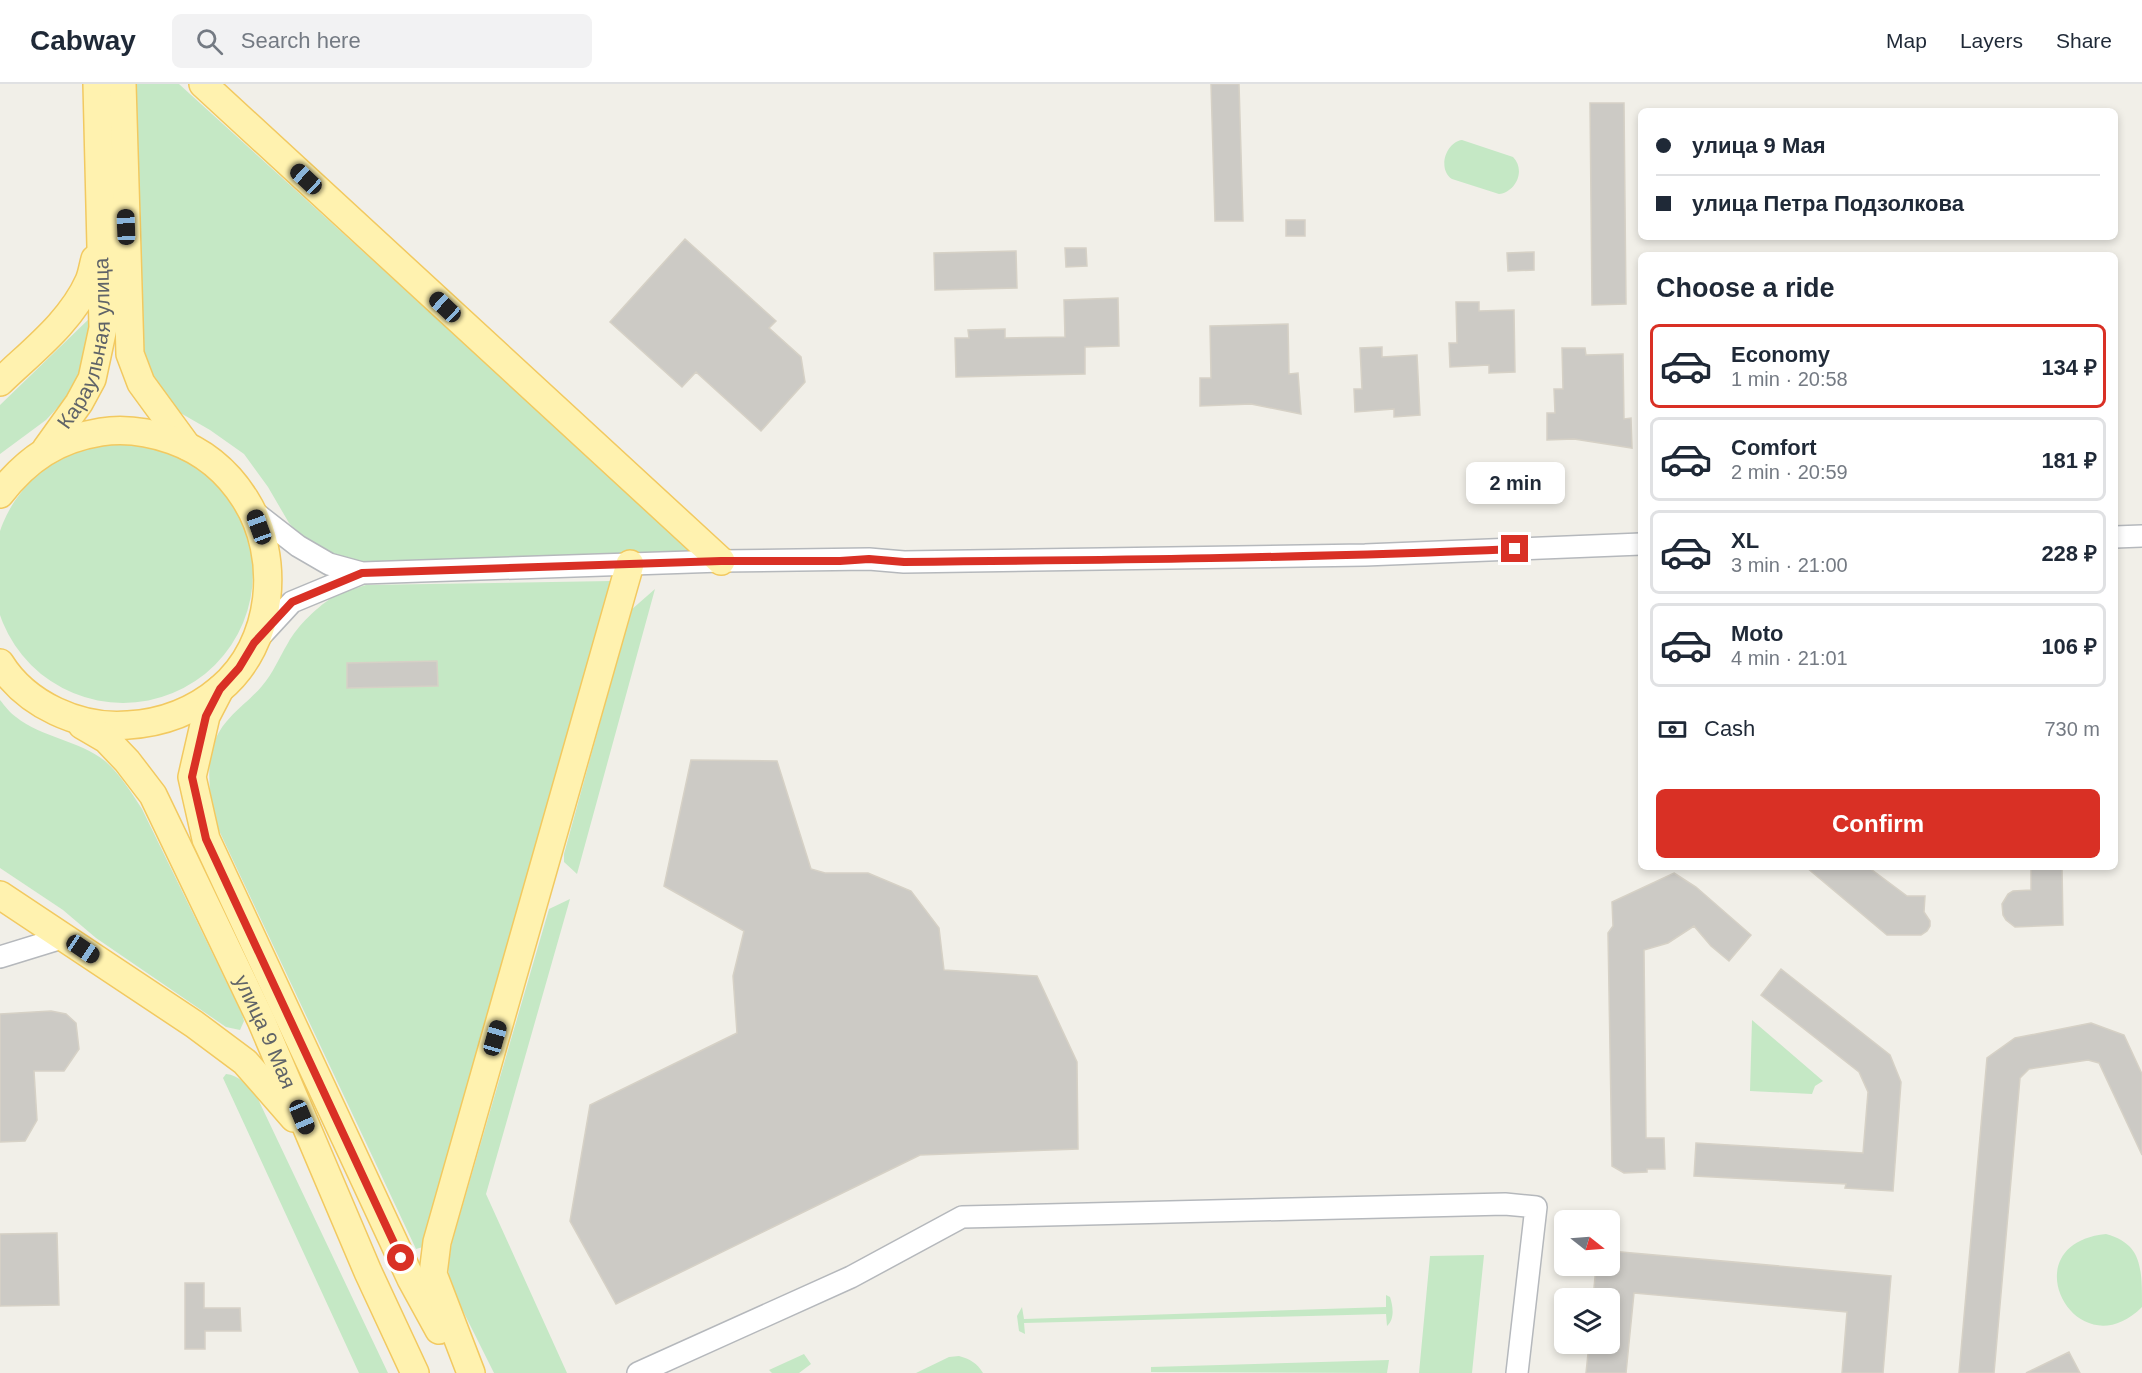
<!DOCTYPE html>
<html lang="en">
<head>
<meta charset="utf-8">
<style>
  body { margin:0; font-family:Arial,sans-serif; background:#f2f2f3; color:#1f2937; height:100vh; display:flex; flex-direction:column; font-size:22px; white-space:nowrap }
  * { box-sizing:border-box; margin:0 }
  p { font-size:20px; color:#747a83 }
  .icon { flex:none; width:33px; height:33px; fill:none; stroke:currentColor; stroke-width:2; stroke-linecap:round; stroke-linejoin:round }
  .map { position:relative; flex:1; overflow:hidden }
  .panel { position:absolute; left:1638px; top:168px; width:480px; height:618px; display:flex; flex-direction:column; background:#fff; border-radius:9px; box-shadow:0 3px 9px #0003 }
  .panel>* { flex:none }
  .hud { position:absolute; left:1638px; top:24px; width:480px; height:132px; border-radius:9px; box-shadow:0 3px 9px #0003; display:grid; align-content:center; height:132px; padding:0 18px; background:#fff }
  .needle { width:39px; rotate:107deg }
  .buttons { position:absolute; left:1554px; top:1126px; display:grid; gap:12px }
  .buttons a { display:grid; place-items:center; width:66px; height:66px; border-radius:9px; background:#fff; box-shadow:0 3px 9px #0003; font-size:30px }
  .end { position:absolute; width:27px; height:27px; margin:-14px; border:8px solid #d93025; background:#fff; box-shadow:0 0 0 3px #fff }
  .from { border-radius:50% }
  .bubble { position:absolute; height:42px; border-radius:9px; background:#fff; box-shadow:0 3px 9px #0003; font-size:20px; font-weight:700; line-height:42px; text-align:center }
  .car { position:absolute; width:18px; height:36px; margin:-18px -9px; border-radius:8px; box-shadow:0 0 4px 2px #0007; background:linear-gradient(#222 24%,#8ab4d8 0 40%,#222 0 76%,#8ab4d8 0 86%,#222 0) }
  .hud b { display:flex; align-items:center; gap:21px; height:57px; font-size:22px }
  .hud b+b { border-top:2px solid #e0e1e3 }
  .hud i { width:15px; height:15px; background:#1f2937 }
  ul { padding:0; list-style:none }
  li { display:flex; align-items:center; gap:18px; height:84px; margin:0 12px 9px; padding:0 6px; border:3px solid #e0e1e3; border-radius:9px }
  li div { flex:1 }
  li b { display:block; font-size:22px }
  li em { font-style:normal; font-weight:700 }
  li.active { border-color:#d93025 }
  li>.icon { width:54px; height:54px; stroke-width:1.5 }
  h2 { padding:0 18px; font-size:27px; line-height:72px }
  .pay { display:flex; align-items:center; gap:15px; height:66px; padding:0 18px; font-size:22px }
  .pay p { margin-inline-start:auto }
  .button { display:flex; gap:12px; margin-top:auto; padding:12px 18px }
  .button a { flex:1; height:69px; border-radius:9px; background:#d93025; color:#fff; font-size:24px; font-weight:700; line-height:69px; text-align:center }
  header { display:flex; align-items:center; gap:36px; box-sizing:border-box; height:84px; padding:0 30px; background:#fff; border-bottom:2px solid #e0e1e3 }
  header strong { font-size:28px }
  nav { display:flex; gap:33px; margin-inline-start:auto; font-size:21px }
  .search { width:420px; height:54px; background:#f2f2f3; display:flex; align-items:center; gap:15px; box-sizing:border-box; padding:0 21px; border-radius:9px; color:#747a83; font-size:22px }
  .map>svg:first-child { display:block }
  .green { fill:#c5e8c5 }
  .building { fill:#cccac5; stroke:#d6d1c6; stroke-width:1.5 }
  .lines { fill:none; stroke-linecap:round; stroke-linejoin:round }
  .minor-casing { stroke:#b5b8bc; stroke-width:24 }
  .major-casing { stroke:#f2c960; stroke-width:30 }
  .minor { stroke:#fff; stroke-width:21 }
  .major { stroke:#fff2af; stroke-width:27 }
  .route { stroke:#d93025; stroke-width:8 }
  .labels { text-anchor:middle; stroke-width:4.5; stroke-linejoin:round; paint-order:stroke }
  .street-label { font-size:21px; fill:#5f6368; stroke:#fff }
</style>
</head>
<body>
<header>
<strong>Cabway</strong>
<div class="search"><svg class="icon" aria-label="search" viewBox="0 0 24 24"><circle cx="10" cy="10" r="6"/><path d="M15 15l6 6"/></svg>Search here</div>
<nav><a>Map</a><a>Layers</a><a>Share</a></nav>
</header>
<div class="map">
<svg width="2142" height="1289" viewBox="0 0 2142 1289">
  <rect width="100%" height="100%" fill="#f1efe8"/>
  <path class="green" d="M129,0h50l515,469 -321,11 -25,-2 -45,-23 -14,-16 -21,-36 -24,-33 -34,-24 -40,-23 -27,-44z
    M1462,56l51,17c13,13 3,35 -14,37l-47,-15c-15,-10 -6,-37 10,-39z
    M92,232l1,26 -20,49 -27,29 -46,34v-49z
    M-7 489a130 130 0 1 1 260 0a130 130 0 1 1-260 0Z
    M611,497l-188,666 -7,2 -201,-427c-5,-27 -10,-54 0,-81 9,-24 31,-36 47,-55 11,-13 17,-28 26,-43 10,-18 30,-37 48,-48 9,-4 21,-7 30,-10z
    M655,505l-78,285 -13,-12v-8l67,-244z
    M0,616c5,6 10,13 16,17 26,21 63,23 89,44 15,13 26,31 37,48l100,205 2,7 -4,9 -14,-3 -130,-89 -33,-28 -63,-42z
    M570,815l-84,295 81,179h-73l-44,-88 -2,-18 4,-25 97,-333z
    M1752,936l71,61 -8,5 -3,8 -62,-3z
    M226,990c14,1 24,14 32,25l130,274h-29l-136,-295z
    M2106,1150c36,10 36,33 36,73 -66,66 -134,-63 -36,-73z
    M1484,1171l-12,118h-53l11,-117z
    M1386,1211l4,2c3,9 5,22 -3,29l-1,-12 -362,9 1,11 -6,-3 -2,-15 5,-9 2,12 362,-12z
    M804,1270l7,10 -12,9h-27l-3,-3z
    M959,1272c11,3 18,7 24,17h-67l33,-16z
    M1389,1276l-2,13 -236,-1v-5z"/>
  <path class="building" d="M1211,0h28l4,137h-28z
    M1590,19h34l2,201 -34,1z
    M1286,136h19v16h-19z
    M685,155l91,82 -7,7 32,29 4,25 -44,49 -65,-59 -14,15 -72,-65z
    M1065,164h21l1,18 -21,1z
    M1016,167l1,37 -82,2 -1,-37z
    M1534,168v18l-26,1 -1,-18z
    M1118,214l1,48 -34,1v27l-129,3 -1,-39h14l-1,-8 37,-1v9l60,-1 -1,-37z
    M1456,218h23v9l35,-1 1,62 -26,1v-8l-39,2 -1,-24h8z
    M1288,240l1,50 9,-1 3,41 -50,-10 -51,2v-28h11l-1,-52z
    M1382,263v10l35,-2 3,60 -26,2v-8l-39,3 -1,-23h8l-2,-41z
    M1562,264h23l1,7 37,-1 1,65 7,-1 1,30 -58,-9 -27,1v-27h8l-1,-24h9z
    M437,577l1,25 -91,2v-25z
    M691,676l86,1 34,108 14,4h43l43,18 28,37 5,42 93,6 40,86 1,87 -158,6 -304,149 -46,-83 20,-116 147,-72 -4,-57 11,-45 -80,-45z
    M1806,783h62l39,29h18l-1,16 6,9v5l-3,5 -6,4h-34z
    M2031,783h31l1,58 -48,2 -9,-7 -3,-5 -1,-11 6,-10 5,-3 18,-1z
    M1674,789l22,14 55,48 -22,26 -18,-15 -17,-20 -26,17 -24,7 2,188h18l1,31h-18v3l-23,1 -12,-7 -4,-233 5,-7 -1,-24z
    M1781,885l109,86 11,27 -8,109 -48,-3 1,-4 -152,-8 2,-33 167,10 5,-61 -9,-20 -98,-77z
    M51,927l15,3 10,9 3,26 -15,22h-30l3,49 -12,21 -25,1v-128z
    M2091,939l33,12 18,39v81l-43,-92 -11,-3 -59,9 -9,9 -26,295h-35l28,-315 28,-20z
    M57,1149l2,72 -59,1v-72z
    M1610,1167l281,25 -8,97h-41l5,-61 -213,-19 -8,80h-40l3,-29h21v-45h-17l3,-33h14z
    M185,1199h19v25h36l1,23h-36v18h-20z
    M2069,1268l11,21h-54z"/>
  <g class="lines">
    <defs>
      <path id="minor" d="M253,427l45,35 31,18 33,9 359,-12 148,-2 35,3 461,-7 276,-11
        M2115,453l27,-1
        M256,557l36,-39 70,-29
        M0,873l65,-20
        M638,1289l213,-96 111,-60 543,-13 31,3 -19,166"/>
      <g id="major">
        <path d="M122,0l8,270 11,29 46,63"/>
        <path d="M203,0l518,477"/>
        <path d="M0,298c31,-30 71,-60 89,-101 3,-7 4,-15 6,-22"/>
        <path id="s1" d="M46,365l33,-46 13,-24 11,-51 -6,-244"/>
        <path d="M0,410c27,-35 57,-55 101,-62 25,-4 48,0 71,8 31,11 56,32 73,59 37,58 29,145 -25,190 -26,22 -58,34 -92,36 -48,4 -102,-20 -128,-62"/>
        <path d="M220,605l-14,27 -14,61 14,62 205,440 28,51"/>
        <path id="s2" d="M82,641l24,14 21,22 26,34 108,225 107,252 47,101"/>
        <path d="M0,811l194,129 51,38 49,56"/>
        <path d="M471,1289l-38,-99 4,-32 193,-678"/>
      </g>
    </defs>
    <use href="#minor" class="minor-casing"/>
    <use href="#major" class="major-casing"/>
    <use href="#minor" class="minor"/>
    <use href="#major" class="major"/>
  </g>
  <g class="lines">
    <path class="route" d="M401,1174l-195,-419 -14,-62 14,-61 14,-27 19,-21 15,-25 38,-41 70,-29 359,-12h119l29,-2 35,3c204,-2 408,-4 611,-13"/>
  </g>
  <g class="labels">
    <g class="street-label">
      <text dy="7" stroke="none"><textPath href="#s1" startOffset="117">Караульная улица</textPath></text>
      <text dy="7" stroke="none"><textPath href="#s2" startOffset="363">улица 9 Мая</textPath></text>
    </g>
  </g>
</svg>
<div class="buttons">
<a><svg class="needle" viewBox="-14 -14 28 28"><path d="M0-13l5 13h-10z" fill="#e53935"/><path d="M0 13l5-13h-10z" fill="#747a83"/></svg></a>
<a><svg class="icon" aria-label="layers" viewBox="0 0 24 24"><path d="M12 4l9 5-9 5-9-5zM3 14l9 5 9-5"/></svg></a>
</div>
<i class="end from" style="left:401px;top:1174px"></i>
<i class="end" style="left:1515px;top:465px"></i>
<div class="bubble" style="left:1466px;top:378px;width:99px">2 min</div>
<i class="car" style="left:306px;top:95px;rotate:313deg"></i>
<i class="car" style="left:126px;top:143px;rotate:358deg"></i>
<i class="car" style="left:445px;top:223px;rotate:313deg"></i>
<i class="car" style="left:259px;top:443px;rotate:340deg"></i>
<i class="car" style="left:83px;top:865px;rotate:124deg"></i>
<i class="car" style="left:495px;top:954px;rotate:16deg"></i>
<i class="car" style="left:302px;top:1033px;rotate:157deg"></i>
<div class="hud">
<b><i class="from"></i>улица 9 Мая</b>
<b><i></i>улица Петра Подзолкова</b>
</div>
<section class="panel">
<h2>Choose a ride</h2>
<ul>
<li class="active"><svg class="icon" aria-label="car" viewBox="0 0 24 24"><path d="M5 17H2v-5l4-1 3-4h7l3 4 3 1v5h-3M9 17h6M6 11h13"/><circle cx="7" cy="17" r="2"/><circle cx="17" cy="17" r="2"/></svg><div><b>Economy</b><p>1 min · 20:58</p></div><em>134 ₽</em></li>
<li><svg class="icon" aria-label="car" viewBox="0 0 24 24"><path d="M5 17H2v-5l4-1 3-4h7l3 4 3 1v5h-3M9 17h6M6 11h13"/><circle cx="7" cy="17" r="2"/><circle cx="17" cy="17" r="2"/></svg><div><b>Comfort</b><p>2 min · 20:59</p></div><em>181 ₽</em></li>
<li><svg class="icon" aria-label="car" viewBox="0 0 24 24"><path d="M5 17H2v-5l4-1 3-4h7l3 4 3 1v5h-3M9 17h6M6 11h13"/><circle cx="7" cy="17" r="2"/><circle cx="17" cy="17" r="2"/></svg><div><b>XL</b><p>3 min · 21:00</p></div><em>228 ₽</em></li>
<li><svg class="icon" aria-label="car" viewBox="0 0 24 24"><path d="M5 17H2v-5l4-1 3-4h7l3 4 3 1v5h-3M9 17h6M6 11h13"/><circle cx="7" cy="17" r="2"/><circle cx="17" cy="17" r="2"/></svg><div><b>Moto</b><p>4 min · 21:01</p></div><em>106 ₽</em></li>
</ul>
<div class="pay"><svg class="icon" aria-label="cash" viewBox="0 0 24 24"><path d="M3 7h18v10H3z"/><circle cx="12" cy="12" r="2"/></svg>Cash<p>730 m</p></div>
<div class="button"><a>Confirm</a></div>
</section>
</div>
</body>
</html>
